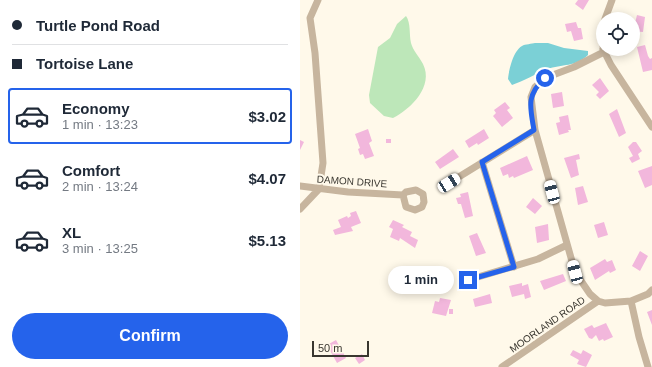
<!DOCTYPE html>
<html lang="en">
<head>
<meta charset="utf-8">
<style>
  body { margin:0; font-family:Helvetica,sans-serif; background:#f2f2f3; color:#1f2937; height:100vh; display:flex; flex-direction:column; font-size:15px; white-space:nowrap }
  * { box-sizing:border-box; margin:0 }
  p { font-size:13px; color:#747a83 }
  .icon { flex:none; width:22px; height:22px; fill:none; stroke:currentColor; stroke-width:2; stroke-linecap:round; stroke-linejoin:round }
  .map { position:relative; flex:1; overflow:hidden }
  .side { display:flex; flex-direction:column; background:#fff; width:300px }
  .side>* { flex:none }
  .guide { display:grid; align-content:center; height:88px; padding:0 12px; background:#fff }
  .controls { position:absolute; left:296px; top:12px; display:grid; gap:8px }
  .controls a { display:grid; place-items:center; width:44px; height:44px; border-radius:50%; background:#fff; box-shadow:0 2px 10px #0003; font-size:20px }
  .scale { position:absolute; left:12px; bottom:10px; width:57px; box-sizing:border-box; padding-left:4px; border:2px solid #3a3730; border-top:0; font-size:11px; line-height:14px; white-space:nowrap; color:#3a3730; -webkit-text-stroke:3px #fff9ea; paint-order:stroke }
  .end { position:absolute; width:18px; height:18px; margin:-9px; border:5px solid #2563eb; background:#fff; box-shadow:0 0 0 2px #fff }
  .from { border-radius:50% }
  .bubble { position:absolute; height:28px; border-radius:14px; background:#fff; box-shadow:0 2px 10px #0003; font-size:13px; font-weight:600; line-height:28px; text-align:center }
  .car { position:absolute; width:12px; height:24px; margin:-12px -6px; border-radius:5px; box-shadow:0 0 3px 1px #0007; background:linear-gradient(#fff 24%,#345 0 40%,#fff 0 76%,#345 0 86%,#fff 0) }
  .guide b { display:flex; align-items:center; gap:14px; height:38px; font-size:15px }
  .guide b+b { border-top:1px solid #e0e1e3 }
  .guide i { width:10px; height:10px; background:#1f2937 }
  ul { padding:0; list-style:none }
  li { display:flex; align-items:center; gap:12px; height:56px; margin:0 8px 6px; padding:0 4px; border:2px solid transparent; border-radius:4px }
  li div { flex:1 }
  li b { display:block; font-size:15px }
  li em { font-style:normal; font-weight:600 }
  li.current { border-color:#2563eb }
  li>.icon { width:36px; height:36px; stroke-width:1.5 }
  .primary-button { display:flex; gap:8px; margin-top:auto; padding:8px 12px }
  .primary-button a { flex:1; height:46px; border-radius:24px; background:#2563eb; color:#fff; font-size:16px; font-weight:600; line-height:46px; text-align:center }
  main { display:flex; flex:1; min-height:0 }
  .map>svg:first-child { display:block }
  .green { fill:#bde7b9 }
  .water { fill:#7bd0d6 }
  .building { fill:#f2b7dc }
  .lines { fill:none; stroke-linecap:round; stroke-linejoin:round }
  .street { stroke:#c7b59e; stroke-width:7 }
  .route { stroke:#2563eb; stroke-width:5 }
  .labels { text-anchor:middle; stroke-width:4; stroke-linejoin:round; paint-order:stroke }
  .street-label { font-size:10px; fill:#3a3730; stroke:#fff9ea }
</style>
</head>
<body>
<main>
<section class="side">
<div class="guide">
<b><i class="from"></i>Turtle Pond Road</b>
<b><i></i>Tortoise Lane</b>
</div>
<ul>
<li class="current"><svg class="icon" aria-label="car" viewBox="0 0 24 24"><path d="M5 17H2v-5l4-1 3-4h7l3 4 3 1v5h-3M9 17h6M6 11h13"/><circle cx="7" cy="17" r="2"/><circle cx="17" cy="17" r="2"/></svg><div><b>Economy</b><p>1 min · 13:23</p></div><em>$3.02</em></li>
<li><svg class="icon" aria-label="car" viewBox="0 0 24 24"><path d="M5 17H2v-5l4-1 3-4h7l3 4 3 1v5h-3M9 17h6M6 11h13"/><circle cx="7" cy="17" r="2"/><circle cx="17" cy="17" r="2"/></svg><div><b>Comfort</b><p>2 min · 13:24</p></div><em>$4.07</em></li>
<li><svg class="icon" aria-label="car" viewBox="0 0 24 24"><path d="M5 17H2v-5l4-1 3-4h7l3 4 3 1v5h-3M9 17h6M6 11h13"/><circle cx="7" cy="17" r="2"/><circle cx="17" cy="17" r="2"/></svg><div><b>XL</b><p>3 min · 13:25</p></div><em>$5.13</em></li>
</ul>
<div class="primary-button"><a>Confirm</a></div>
</section>
<div class="map">
<svg width="352" height="367" viewBox="0 0 352 367">
  <rect width="100%" height="100%" fill="#fff9ea"/>
  <path class="green" d="M106,16c5,7 3,18 5,27 2,8 8,13 12,21 11,22 -12,45 -30,54l-9,-2 -14,-13 -1,-8 9,-48 12,-9 7,-14z"/>
  <path class="water" d="M235,43h13l16,5 24,3v4c-12,12 -26,9 -41,14 -12,5 -23,12 -35,16l-4,-6c1,-9 5,-28 14,-33 3,-2 10,-2 13,-3z"/>
  <path class="building" d="M278,0h11l-6,10 -8,-6z
    M337,15l8,2 -2,15 -10,-1z
    M276,22l2,6h3l2,11 -9,2 -3,-10 -4,1 -2,-8z
    M345,45l3,11 2,3 2,-1v12l-9,2 -6,-25z
    M300,78l9,13 -9,8 -4,-4 3,-3 -7,-7z
    M262,92l2,14 -11,2 -2,-14z
    M205,102l5,6 -3,2 6,8 -11,9 -9,-11 3,-3 -2,-3z
    M317,109l9,24 -7,4 -10,-23z
    M268,115l3,15h-3l1,2 -10,3 -3,-12 4,-1 -1,-5z
    M68,129l4,12 -3,2 5,13 -9,3 -2,-5 -3,1 -2,-6 2,-1 -5,-14z
    M184,129l5,9 -11,7 -1,-2 -8,5 -4,-7z
    M86,139h5v4h-5z
    M0,140l4,2 -4,8z
    M333,142h3l6,9 -4,3 2,5 -8,4 -3,-5 4,-2 -5,-9z
    M153,149l6,8 -19,12 -5,-7z
    M279,154l1,5 -4,1 3,15 -8,3 -7,-20z
    M227,156l6,14 -19,8 -1,-2 -4,2 -1,-4 -5,2 -3,-8z
    M352,166v19l-7,3 -7,-17z
    M283,186l5,16 -10,3 -3,-17z
    M168,192l5,24 -8,2 -4,-14h-3l-2,-6 5,-1 -1,-3z
    M233,198l9,8 -7,8 -9,-7z
    M56,211l5,12 -10,4 2,4 -18,4 -2,-5 8,-3 -3,-7 9,-4 1,2 3,-2 -1,-3z
    M93,220l11,5 -2,2 10,5 -2,4 8,4 -3,8 -15,-10 -1,3 -9,-4 3,-8 -4,-2z
    M304,222l4,13 -10,3 -4,-13z
    M248,224l1,16 -12,3 -2,-16z
    M177,233l9,20 -10,3 -7,-20z
    M340,251l8,5 -8,15 -8,-5z
    M305,259l2,3 5,-2 4,10 -6,3 -1,-2 -14,9 -5,-12z
    M263,274l3,7 -22,9 -4,-9z
    M222,283v3l6,-2 3,13 -6,2 -1,-5 -12,3 -3,-11z
    M190,294l2,9 -17,4 -2,-8z
    M140,298l11,2 -5,16 -14,-3 3,-12 4,1z
    M149,309h4v5h-4z
    M352,310v15l-5,-13z
    M306,323l7,14 -9,4 -1,-2 -4,2 -3,-6 -4,4 -3,-1 -5,-9 8,-4 2,3z
    M36,340l10,18 -9,5 -10,-18z
    M273,350l8,4 2,-4 9,5 -6,12 -9,-3 2,-4 -9,-5z
    M62,354l3,6 -6,4 -4,-6z"/>
  <g class="lines">
    <path class="street" d="M305,19l7,-19
      M303,25v21
      M303,49l8,16 41,62
      M182,162l32,105
      M149,183l86,-53
      M0,186l48,6 55,3 3,-3 10,-2 7,4 1,8 -2,5 -7,3 -9,-3 -3,-12
      M0,209l19,-20 4,-26 -8,-110 -5,-35 8,-18
      M168,280l70,-21 29,-14
      M298,301l-8,-7 -15,-22 -40,-142 -4,-33 4,-10 10,-9 29,-11 30,-15
      M331,301l17,-7 4,-4
      M202,367l96,-66 7,2 26,-2 8,36 9,30"/>
  </g>
  <g class="lines">
    <path class="route" d="M168,280l46,-13 -32,-105 52,-32c-4,-23 -8,-35 11,-52"/>
  </g>
  <g class="labels">
    <g class="street-label">
      <text transform="translate(52 181) rotate(4)" y="4">DAMON DRIVE</text>
      <text transform="translate(247 324) rotate(-35)" y="4">MOORLAND ROAD</text>
    </g>
  </g>
</svg>
<div class="controls">
<a><svg class="icon" aria-label="locate" viewBox="0 0 24 24"><circle cx="12" cy="12" r="6"/><path d="M12 2v4M12 18v4M2 12h4M18 12h4"/></svg></a>
</div>
<div class="scale">50 m</div>
<i class="end from" style="left:245px;top:78px"></i>
<i class="end" style="left:168px;top:280px"></i>
<div class="bubble" style="left:88px;top:266px;width:66px">1 min</div>
<i class="car" style="left:149px;top:183px;rotate:58deg"></i>
<i class="car" style="left:252px;top:192px;rotate:345deg"></i>
<i class="car" style="left:275px;top:272px;rotate:345deg"></i>
</div>
</main>
</body>
</html>
